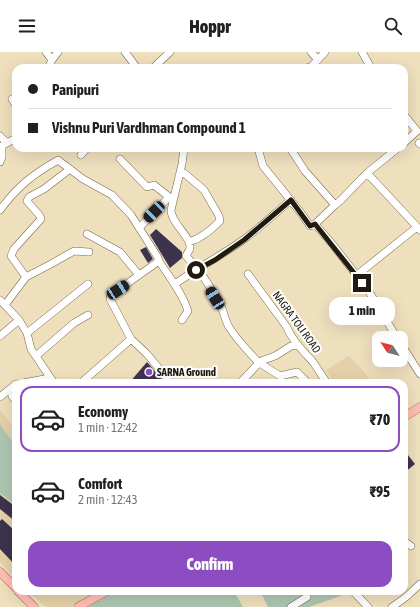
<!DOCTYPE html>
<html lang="en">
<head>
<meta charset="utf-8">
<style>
  body { margin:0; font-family:"Asap Condensed",sans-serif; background:#f2f2f2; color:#202124; height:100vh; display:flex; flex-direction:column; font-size:15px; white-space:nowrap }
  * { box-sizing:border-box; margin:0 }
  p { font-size:13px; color:#757577 }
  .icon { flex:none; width:22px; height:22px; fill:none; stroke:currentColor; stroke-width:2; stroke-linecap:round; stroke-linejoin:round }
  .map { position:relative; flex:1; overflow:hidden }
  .details { position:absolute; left:12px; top:327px; width:396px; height:216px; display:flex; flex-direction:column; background:#fff; border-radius:12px; box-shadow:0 4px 16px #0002 }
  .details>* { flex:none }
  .top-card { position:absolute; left:12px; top:12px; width:396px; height:88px; border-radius:12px; box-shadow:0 4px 16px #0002; display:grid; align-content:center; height:88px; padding:0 16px; background:#fff }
  .needle { width:26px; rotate:306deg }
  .controls { position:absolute; left:372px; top:279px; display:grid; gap:8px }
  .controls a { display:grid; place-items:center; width:36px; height:36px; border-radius:8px; background:#fff; box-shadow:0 4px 16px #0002; font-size:20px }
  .end { position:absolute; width:18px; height:18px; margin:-9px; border:5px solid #201b0e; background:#fff; box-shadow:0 0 0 2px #fff }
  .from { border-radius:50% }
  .bubble { position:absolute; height:28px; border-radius:12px; background:#fff; box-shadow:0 4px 16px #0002; font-size:13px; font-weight:800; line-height:28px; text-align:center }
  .car { position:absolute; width:12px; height:24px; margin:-12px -6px; border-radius:5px; box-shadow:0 0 3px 1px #0007; background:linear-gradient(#222 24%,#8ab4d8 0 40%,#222 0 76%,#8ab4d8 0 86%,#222 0) }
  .top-card b { display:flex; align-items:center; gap:14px; height:38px; font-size:15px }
  .top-card b+b { border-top:1px solid #e0e0e0 }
  .top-card i { width:10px; height:10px; background:#202124 }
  ul { padding:7px 0 0; list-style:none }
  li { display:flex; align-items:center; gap:12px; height:66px; margin:0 8px 6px; padding:0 8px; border:2px solid transparent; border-radius:12px }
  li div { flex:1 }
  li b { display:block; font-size:15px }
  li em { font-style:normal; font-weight:800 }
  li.on { border-color:#8d4dc2 }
  li>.icon { width:36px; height:36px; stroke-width:1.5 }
  .primary-button { display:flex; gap:8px; margin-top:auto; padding:8px 16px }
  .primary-button a { flex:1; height:46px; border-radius:12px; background:#8d4dc2; color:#fff; font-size:16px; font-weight:800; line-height:46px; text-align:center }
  header { display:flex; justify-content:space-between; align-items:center; height:52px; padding:0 16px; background:#fff; font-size:18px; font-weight:800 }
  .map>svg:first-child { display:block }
  .built { fill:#e4d1aa }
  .green { fill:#adc6b1 }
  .building { fill:#3e334d }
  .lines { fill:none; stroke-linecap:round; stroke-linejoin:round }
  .minor-casing { stroke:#76684a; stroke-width:8 }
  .major-casing { stroke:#b06858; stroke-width:9 }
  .minor { stroke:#fff; stroke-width:7 }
  .major { stroke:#febeb3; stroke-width:8 }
  .route { stroke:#201b0e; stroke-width:5 }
  .poi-dot { fill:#8d4dc2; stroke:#fff; stroke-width:1.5 }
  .labels { text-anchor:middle; stroke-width:4; stroke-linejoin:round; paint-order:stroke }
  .street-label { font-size:11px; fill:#201b0e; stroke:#fff }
  .poi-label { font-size:11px; font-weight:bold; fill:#201b0e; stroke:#fff; text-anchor:start }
</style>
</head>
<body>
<header><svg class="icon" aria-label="menu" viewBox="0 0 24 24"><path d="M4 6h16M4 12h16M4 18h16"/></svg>Hoppr<svg class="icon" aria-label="search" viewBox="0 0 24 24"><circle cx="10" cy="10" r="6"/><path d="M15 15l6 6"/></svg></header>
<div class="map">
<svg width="420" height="555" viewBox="0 0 420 555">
  <rect width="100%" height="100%" fill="#eedfbd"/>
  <path class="built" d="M349,304l16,17 7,10h-40l1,-2 -7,-11z
    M0,358l16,20v149l-16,-17z
    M27,539h71l-28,16h-24z"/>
  <path class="green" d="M0,372l16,23v58l-16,-12z
    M116,539h118l9,16h-155z
    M260,539h91l1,1 -43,15h-41z"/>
  <path class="building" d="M156,177l26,23v6l-12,10 -20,-33z
    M146,195l7,12 -5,4 -8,-13z
    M147,310l18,21h-36z
    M404,398l11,14 -11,9z
    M0,443l16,12v15l-16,-13z
    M2,467l14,13v34l-16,-17v-28z"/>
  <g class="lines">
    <defs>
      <path id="minor" d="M46,0l6,8
        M125,0l12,16
        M311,0l7,8
        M362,0l9,16
        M48,16l4,-8 6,-8
        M153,16l17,-16
        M307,16l4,-1 14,-15
        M12,47l4,6
        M404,63l13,16 -13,12
        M0,84l7,7
        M419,91l1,1
        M0,95l16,-9
        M184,96l-2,16 -11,46c0,13 20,27 19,37 0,4 -3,6 -4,9 14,14 26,33 35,50 3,7 4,14 8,21 8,13 19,24 29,35l17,-6 16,-10 7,-1
        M258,96l5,18 38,47 9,13 5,-2 20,-19
        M290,96l15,23 30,34 6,-5 26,-27 31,-25
        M81,103l6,-7
        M120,107l27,28 7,-2 19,15
        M0,110l2,-5v-11
        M367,121l53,57
        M179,124l3,-3h2l20,17 15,26 1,5c-9,9 -18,17 -31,21
        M0,158c18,-24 32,-35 58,-50l25,19 29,16 19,20 26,41 2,5
        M315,172l18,21 35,45 29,48
        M139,176l30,-31
        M87,182l33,18 19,23
        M248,222l38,52c6,14 17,25 27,36 5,7 9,14 14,21
        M357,223l60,-48
        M26,225l-15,-21 3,-7 27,-30 -1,-3 -13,-15 2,-4 15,-8 26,-20
        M175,232c22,-16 46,-28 68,-44 17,-12 32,-27 48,-40
        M0,248l19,20 8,13 4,16 23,34
        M5,253l21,-28 25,-13 23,-13 15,1
        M27,281l61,-49
        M0,284l19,-16
        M131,287l-21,-40 1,-4 48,-34c10,16 23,31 29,50l-6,9
        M401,292l19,30
        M36,304l38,-33 14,-8
        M23,331l27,-5
        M81,331l50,-44 16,15 24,29
        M201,331h7
        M240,331l17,-18 1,-3 22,14 17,-4 11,11
        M12,344l4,5
        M0,345l16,-13
        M404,489l7,5
        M353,539l15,16
        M291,555l16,-10
        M392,555l14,-10 14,-13"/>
      <path id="major" d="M404,365l16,-10
        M0,520l16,16
        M18,539l16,16
        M78,555l29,-16"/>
    </defs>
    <use href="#minor" class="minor-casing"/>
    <use href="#major" class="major-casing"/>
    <use href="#minor" class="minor"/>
    <use href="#major" class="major"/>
  </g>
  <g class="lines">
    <path class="route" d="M196,218l19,-10 29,-20 47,-40 19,26 5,-2 47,59"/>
  </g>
  <circle class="poi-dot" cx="149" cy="320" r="4"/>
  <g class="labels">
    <g class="street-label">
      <text transform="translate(297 270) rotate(54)" y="4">NAGRA TOLI ROAD</text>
    </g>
    <g class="poi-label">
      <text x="157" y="324">SARNA Ground</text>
    </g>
  </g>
</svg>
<div class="controls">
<a><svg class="needle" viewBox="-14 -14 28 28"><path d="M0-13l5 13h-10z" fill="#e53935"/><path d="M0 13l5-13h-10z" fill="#757577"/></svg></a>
</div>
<i class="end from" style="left:196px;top:218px"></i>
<i class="end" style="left:362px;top:231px"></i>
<div class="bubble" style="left:329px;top:245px;width:66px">1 min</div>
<i class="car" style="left:154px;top:160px;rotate:225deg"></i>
<i class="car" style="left:118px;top:238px;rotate:57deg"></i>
<i class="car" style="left:215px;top:246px;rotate:328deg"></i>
<div class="top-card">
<b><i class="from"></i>Panipuri</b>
<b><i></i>Vishnu Puri Vardhman Compound 1</b>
</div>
<section class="details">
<ul>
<li class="on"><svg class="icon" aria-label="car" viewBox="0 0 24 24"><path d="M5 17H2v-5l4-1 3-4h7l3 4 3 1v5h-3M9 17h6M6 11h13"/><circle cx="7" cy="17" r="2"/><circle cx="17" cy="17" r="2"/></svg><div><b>Economy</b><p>1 min · 12:42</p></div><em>₹70</em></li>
<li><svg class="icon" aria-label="car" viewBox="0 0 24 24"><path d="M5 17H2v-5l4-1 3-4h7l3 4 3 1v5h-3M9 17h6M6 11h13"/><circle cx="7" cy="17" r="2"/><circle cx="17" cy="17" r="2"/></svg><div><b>Comfort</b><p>2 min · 12:43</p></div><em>₹95</em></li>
</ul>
<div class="primary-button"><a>Confirm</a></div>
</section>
</div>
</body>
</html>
